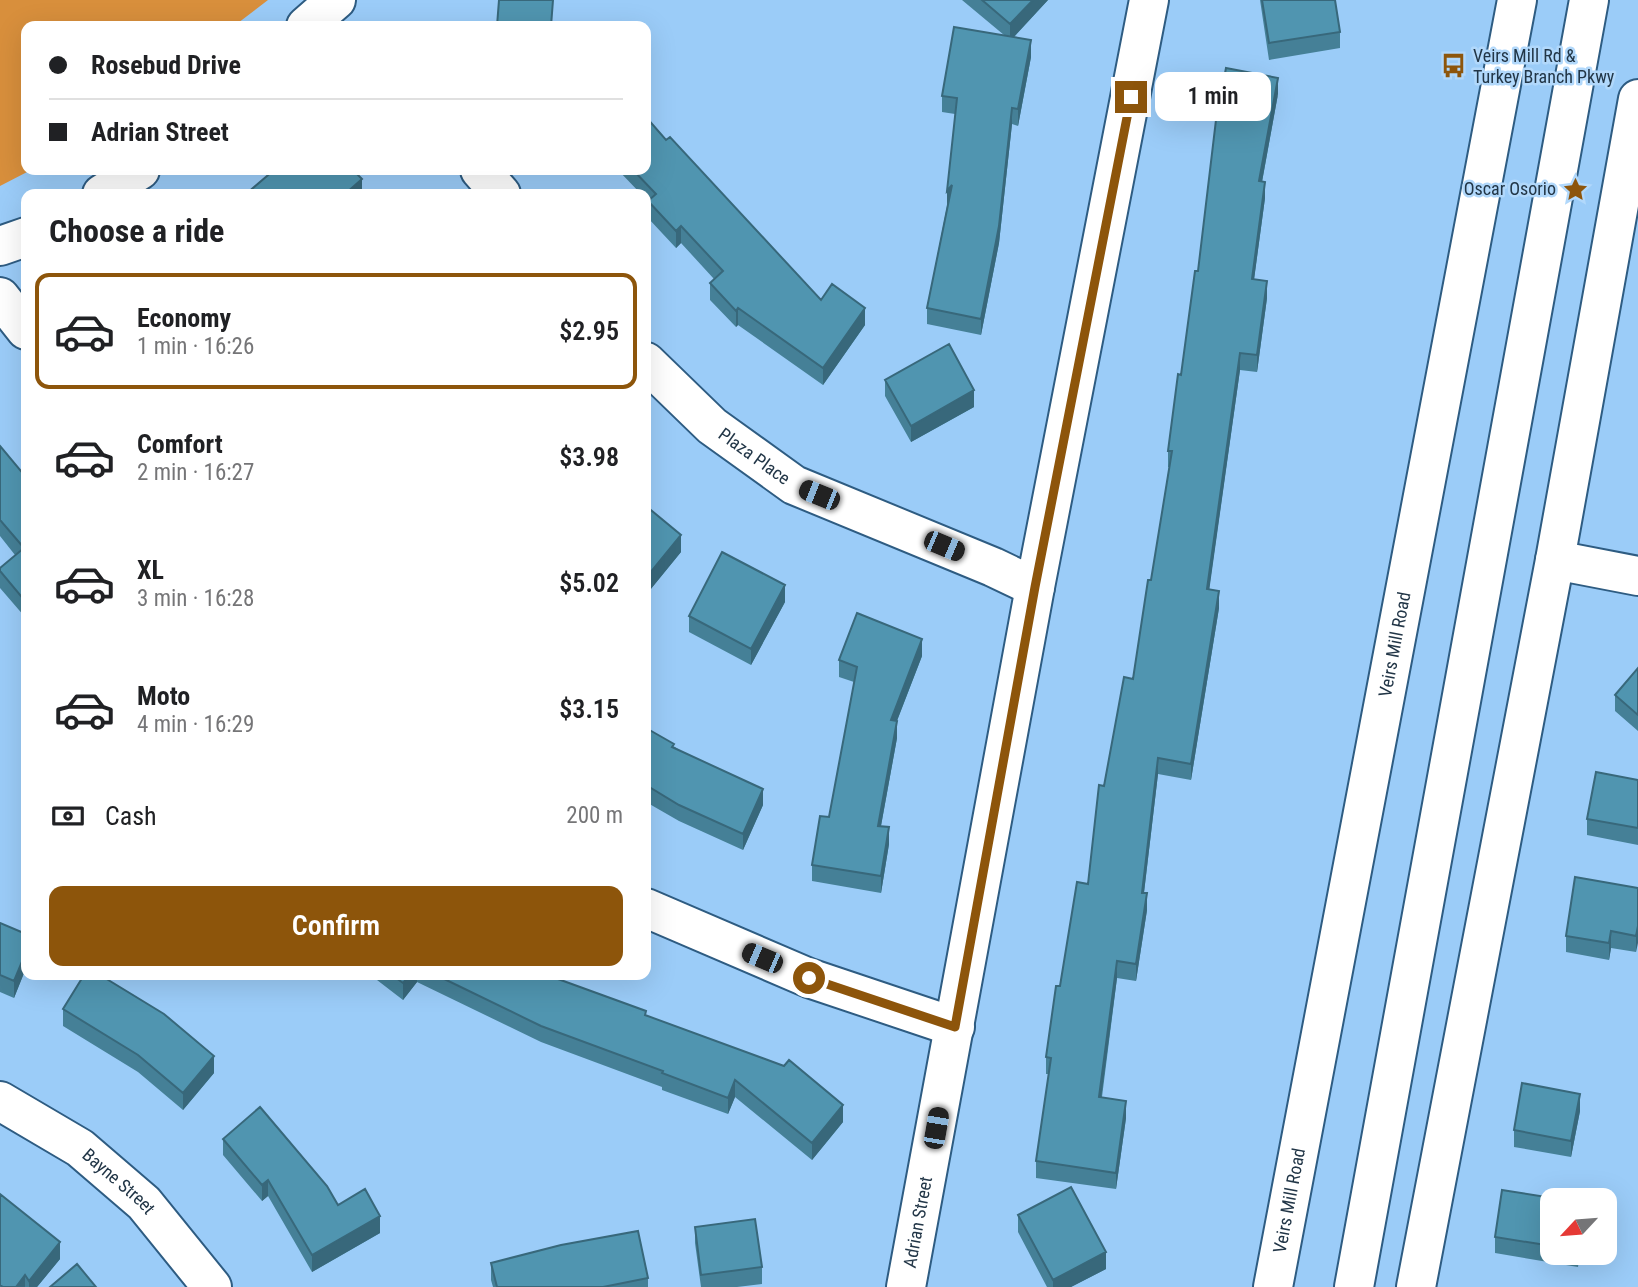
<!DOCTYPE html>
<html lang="en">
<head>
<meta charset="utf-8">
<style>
  body { margin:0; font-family:"Roboto Condensed",sans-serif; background:#f2f2f2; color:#202124; height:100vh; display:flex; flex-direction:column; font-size:26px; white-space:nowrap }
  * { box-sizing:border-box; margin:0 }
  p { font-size:23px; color:#757577 }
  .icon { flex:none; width:38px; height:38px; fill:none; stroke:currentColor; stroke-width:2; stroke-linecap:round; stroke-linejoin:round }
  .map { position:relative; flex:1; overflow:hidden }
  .panel { position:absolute; left:21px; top:189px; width:630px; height:791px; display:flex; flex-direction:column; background:#fff; border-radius:14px; box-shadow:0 7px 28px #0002 }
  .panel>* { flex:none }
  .banner { position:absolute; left:21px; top:21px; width:630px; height:154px; border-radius:14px; box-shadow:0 7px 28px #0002; display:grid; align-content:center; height:154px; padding:0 28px; background:#fff }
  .needle { width:46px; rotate:244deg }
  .tools { position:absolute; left:1540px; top:1188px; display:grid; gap:14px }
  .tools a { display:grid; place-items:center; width:77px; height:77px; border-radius:14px; background:#fff; box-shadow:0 7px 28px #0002; font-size:35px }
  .end { position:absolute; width:32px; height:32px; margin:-16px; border:9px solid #8d550b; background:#fff; box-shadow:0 0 0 4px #fff }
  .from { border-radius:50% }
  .bubble { position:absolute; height:49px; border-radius:14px; background:#fff; box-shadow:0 7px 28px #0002; font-size:23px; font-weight:600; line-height:49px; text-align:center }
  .car { position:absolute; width:21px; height:42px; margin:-21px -10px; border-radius:9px; box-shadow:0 0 5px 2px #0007; background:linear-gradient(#222 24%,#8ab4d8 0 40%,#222 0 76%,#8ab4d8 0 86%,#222 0) }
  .banner b { display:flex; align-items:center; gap:24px; height:66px; font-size:26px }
  .banner b+b { border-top:2px solid #e0e0e0 }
  .banner i { width:18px; height:18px; background:#202124 }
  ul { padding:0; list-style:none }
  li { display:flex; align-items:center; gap:21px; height:116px; margin:0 14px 10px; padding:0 14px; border:4px solid transparent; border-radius:14px }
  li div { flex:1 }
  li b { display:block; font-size:26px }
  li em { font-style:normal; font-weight:600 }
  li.current { border-color:#8d550b }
  li>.icon { width:63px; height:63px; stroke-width:1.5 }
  h2 { padding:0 28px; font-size:32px; line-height:84px }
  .pay { display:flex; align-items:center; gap:18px; height:77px; padding:0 28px; font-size:26px }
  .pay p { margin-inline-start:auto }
  .primary-button { display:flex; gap:14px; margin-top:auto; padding:14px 28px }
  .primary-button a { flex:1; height:80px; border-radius:14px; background:#8d550b; color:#fff; font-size:28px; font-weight:600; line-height:80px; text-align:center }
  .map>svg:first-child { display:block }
  .green { fill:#d88f3c }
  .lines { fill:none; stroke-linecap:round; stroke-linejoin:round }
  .minor-casing { stroke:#2e5c82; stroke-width:42 }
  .major-casing { stroke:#2e5c82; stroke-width:42 }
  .minor { stroke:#fff; stroke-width:38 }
  .major { stroke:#fff; stroke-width:38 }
  .wall { fill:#458097 }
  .shaded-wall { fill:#38687b }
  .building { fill:#5095b0; stroke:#38687b; stroke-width:2 }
  .route { stroke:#8d550b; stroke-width:9 }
  .labels { text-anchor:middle; stroke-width:5; stroke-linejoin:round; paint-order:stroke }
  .poi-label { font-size:18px; fill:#223647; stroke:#b1d8fb; text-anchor:start }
  .street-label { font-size:18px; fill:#223647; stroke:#b1d8fb }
</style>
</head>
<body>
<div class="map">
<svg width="1638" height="1287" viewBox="0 0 1638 1287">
  <rect width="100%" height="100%" fill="#9bccf8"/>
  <path class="green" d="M0,0h268l-34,26h-208v144h5l-31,16z"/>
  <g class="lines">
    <defs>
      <g id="minor">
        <path d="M306,26l30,-26"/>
        <path d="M480,170l21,24"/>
        <path d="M102,194l38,-24"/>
        <path d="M0,246l26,-9"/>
        <path d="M0,297l26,33"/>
        <path id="s1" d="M646,362l66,64 82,59 199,82 42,20"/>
        <path d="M1555,560l83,16"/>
        <path d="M646,908l163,70 146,49"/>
        <path id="s2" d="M0,1101l80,47 64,55 68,84"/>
        <path id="s3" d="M906,1287l129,-700 114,-587"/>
        <path d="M1416,1287l139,-727 83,-461"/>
      </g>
      <g id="major">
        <path id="s4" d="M1273,1287l244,-1287"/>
        <path d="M1354,1287l235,-1287"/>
      </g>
    </defs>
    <use href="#minor" class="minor-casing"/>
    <use href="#major" class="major-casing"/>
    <use href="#minor" class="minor"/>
    <use href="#major" class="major"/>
  </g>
  <path class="wall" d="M962,0h86l-34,37 17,20 -13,69 -6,-2 -13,119 -18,92 -54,-11v-16l20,-102 8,-92 -13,-2v-16l62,-61z
    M1260,0h75l5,32v16l-71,12z
    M1278,94l-16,88 3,16 -11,81 13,19 -10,74 -17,-2 -31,219 10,19 -28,172 -33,-6 -14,119 3,17 -11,71 -19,-3 -15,119 24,21 -10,71 -80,-11v-17l13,-87h-3v-17l14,-71 28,-102 16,-98 29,-107 18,-99 18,-113h-1v-16l13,-76z
    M666,140l155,160 44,25 -42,60 -85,-60 -2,2 -26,-27v-17l4,-4 -33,-36 -5,5 -28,-30v-16l-2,-2v-6h-5l-23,-24h28z
    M885,380l89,27 -63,35 -26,-46z
    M0,446l26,31 -1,140 -25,-29v-20l15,-13 -15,-19z
    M646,506l35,46 -31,38 -4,-4z
    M785,602l-34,63 -62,-33v-16z
    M922,656l-25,65v17l-16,88 8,18 -8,49 -69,-12v-16l17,-48 25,-135 -15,-5v-17z
    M1638,668v63l-23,-20v-16z
    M646,728l117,77 -20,45 -64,-29 -33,-19z
    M1638,780v65l-51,-10v-16z
    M1638,888l-2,64 -25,-4 -2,12 -43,-8v-16z
    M0,923l26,11v34l-12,30 -14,-6z
    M377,975h172l97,40 197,107 -31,38 -77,-63 -7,17 -66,-24v-3l-121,-45 -124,-60 -14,18 -26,-20z
    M63,1009l151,64 -31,37 -45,-38 -75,-46z
    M1580,1111l-9,46 -57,-10v-17z
    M223,1139l115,66 42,28 -68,39 -44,-76 -6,5 -39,-46z
    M0,1194l60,65 -23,28h-37z
    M1552,1200v53h28l-2,14 -83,-14v-16z
    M1018,1215l88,54 -35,18h-24l-29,-55z
    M695,1227l67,40v17l-25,3h-36l-6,-44z
    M491,1263l157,15v9h-155l-2,-7z"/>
  <path class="shaded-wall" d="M1033,0h15l-38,41v-17z
    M1031,40v17l-13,69v-17z
    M1278,78v16l-19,104v-17z
    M1012,108v16l-13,119 -18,92v-16z
    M362,179v15h-17z
    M1265,182v16l-13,97v-16z
    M952,185l-5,22v-16z
    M681,226v17l-5,5v-17z
    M1267,281v17l-10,74v-17z
    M738,308v17l-2,2v-16z
    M865,308v17l-42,60v-17z
    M1240,353v17l-33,236v-17z
    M974,390v17l-63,35v-16z
    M681,535v17l-31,38v-17z
    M785,585v17l-34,63v-16z
    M1219,591v17l-28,172v-16z
    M26,599v17l-1,1v-16z
    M922,639v17l-31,80v-16z
    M897,721v17l-19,104v-16z
    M1158,758v16l-16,135v-16z
    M763,789v16l-20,45v-16z
    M889,827v17l-8,49v-17z
    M1147,893v17l-11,71v-17z
    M1638,926v17l-2,9v-16z
    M1611,931v17l-2,12v-17z
    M26,952v16l-12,30v-17z
    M1117,961v17l-18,136v-17z
    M410,975h7v7l-14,18v-17z
    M214,1056v17l-31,37v-17z
    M735,1080v17l-7,17v-16z
    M1580,1094v17l-9,46v-16z
    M1126,1101v17l-10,71v-16z
    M843,1105v17l-31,38v-17z
    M268,1180v16l-6,5v-16z
    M380,1216v17l-68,39v-17z
    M60,1242v17l-23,28h-8v-6z
    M1106,1252v17l-35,18h-18v-7z
    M25,1275v12h-9z"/>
  <path class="building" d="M499,0h54l-2,26h-54z
    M982,0h51l-23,24z
    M1262,0h73l5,32 -71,11z
    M954,27l77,13 -13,69 -6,-1 -13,118 -18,93 -54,-11 25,-123 -5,6 10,-93 -15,-2z
    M1226,68l52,10 -19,103 6,1 -13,97 15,2 -10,74 -17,-2 -33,236 12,2 -28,173 -33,-6 -16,135h5l-11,71 -19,-3 -18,136 27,4 -10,72 -80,-12 15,-103 -5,-1 10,-71h4l17,-104 11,2 11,-99 5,1 20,-109 9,2 15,-99h3l21,-129h-4l10,-77 3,1 14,-104h3l18,-151z
    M646,117l20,23 4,-3 151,163 11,-16 33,24 -42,60 -85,-60 -2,3 -26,-28 13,-12 -42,-45 -5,5 -28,-30 8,-7 -23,-24h13z
    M274,170h79l9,9 -17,15h-99z
    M949,344l25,46 -63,36 -26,-46z
    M0,446l26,31v122l-1,2 -25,-30v-3l24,-20 -24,-28z
    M646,506l35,29 -31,38 -4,-3z
    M722,552l63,33 -34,64 -62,-33z
    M857,613l65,26 -31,81 6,1 -19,105 11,1 -8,49 -69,-11 8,-49 9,1 28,-150 -18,-7z
    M1638,668v47l-23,-20z
    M646,728l28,16 -2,3 91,42 -20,45 -64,-29 -33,-20z
    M1596,772l42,8v48l-51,-9z
    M1575,877l63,11v38l-2,10 -25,-5 -2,12 -43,-7z
    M0,923l26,11v18l-12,29 -14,-6z
    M84,975h16l64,39 50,42 -31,37 -45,-38 -75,-46z
    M392,975h18l-7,8z
    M436,975h113l9,4 88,32 -1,4 139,51 5,-6 54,45 -31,38 -77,-63 -7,18 -66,-25 1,-2 -122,-45z
    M1522,1083l58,11 -9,47 -57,-11z
    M260,1107l67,79 11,19 27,-16 15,27 -68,39 -44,-75 -6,5 -39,-46z
    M1071,1187l35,65 -53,28 -35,-65z
    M1502,1190l63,10h-13v46l-57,-9z
    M0,1194l60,48 -31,39 -4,-6 -9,12h-13l-3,-2z
    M755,1219l7,48 -61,8 -6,-48z
    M638,1231l10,47 -45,9h-106l-6,-24 70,-18z
    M77,1264l19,23h-46z"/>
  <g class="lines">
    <path class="route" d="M809,978l146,49 80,-440 96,-490"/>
  </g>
  <defs>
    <symbol id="bus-bare" viewBox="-9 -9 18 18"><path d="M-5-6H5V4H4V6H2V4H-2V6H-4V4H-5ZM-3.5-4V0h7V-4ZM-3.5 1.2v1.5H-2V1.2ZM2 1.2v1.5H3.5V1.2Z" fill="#8d550b" stroke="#b1d8fb" stroke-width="2.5" paint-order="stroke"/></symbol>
    <symbol id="sight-bare" viewBox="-9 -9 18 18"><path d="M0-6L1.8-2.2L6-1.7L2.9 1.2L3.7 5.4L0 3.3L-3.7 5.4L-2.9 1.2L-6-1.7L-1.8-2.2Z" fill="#8d550b" stroke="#b1d8fb" stroke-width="2.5" paint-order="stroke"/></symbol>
  </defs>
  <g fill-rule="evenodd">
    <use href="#bus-bare" x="1436" y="48" width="35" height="35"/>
    <use href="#sight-bare" x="1558" y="172" width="35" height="35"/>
  </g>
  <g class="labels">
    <g class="poi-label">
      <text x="1473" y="62">Veirs Mill Rd &amp;<tspan x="1473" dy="21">Turkey Branch Pkwy</tspan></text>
      <text x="1556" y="195" text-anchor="end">Oscar Osorio</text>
    </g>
    <g class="street-label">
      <text dy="6" stroke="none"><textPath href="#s1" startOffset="144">Plaza Place</textPath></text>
      <text dy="6" stroke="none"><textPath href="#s4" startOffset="654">Veirs Mill Road</textPath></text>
      <text dy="6" stroke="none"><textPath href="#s2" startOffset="144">Bayne Street</textPath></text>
      <text dy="6" stroke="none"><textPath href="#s4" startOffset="88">Veirs Mill Road</textPath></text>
      <text dy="6" stroke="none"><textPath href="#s3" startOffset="66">Adrian Street</textPath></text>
    </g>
  </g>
</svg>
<div class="tools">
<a><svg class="needle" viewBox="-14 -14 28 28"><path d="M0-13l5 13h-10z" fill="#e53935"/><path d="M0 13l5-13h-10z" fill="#757577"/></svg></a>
</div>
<i class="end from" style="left:809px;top:978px"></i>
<i class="end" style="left:1131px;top:97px"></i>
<div class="bubble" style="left:1155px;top:72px;width:116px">1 min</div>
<i class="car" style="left:819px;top:495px;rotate:292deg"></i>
<i class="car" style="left:944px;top:546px;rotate:113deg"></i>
<i class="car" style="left:762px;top:958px;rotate:293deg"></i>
<i class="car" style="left:936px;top:1128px;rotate:10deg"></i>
<div class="banner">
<b><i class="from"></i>Rosebud Drive</b>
<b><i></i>Adrian Street</b>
</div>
<section class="panel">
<h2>Choose a ride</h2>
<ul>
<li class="current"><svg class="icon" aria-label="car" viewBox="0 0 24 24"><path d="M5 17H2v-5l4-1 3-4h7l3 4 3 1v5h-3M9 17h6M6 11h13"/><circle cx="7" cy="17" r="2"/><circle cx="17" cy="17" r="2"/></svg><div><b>Economy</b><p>1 min · 16:26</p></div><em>$2.95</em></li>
<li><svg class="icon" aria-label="car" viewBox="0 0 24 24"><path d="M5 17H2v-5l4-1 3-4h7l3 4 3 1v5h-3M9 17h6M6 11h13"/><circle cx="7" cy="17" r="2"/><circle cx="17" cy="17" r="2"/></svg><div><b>Comfort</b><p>2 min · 16:27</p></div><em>$3.98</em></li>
<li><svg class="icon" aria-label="car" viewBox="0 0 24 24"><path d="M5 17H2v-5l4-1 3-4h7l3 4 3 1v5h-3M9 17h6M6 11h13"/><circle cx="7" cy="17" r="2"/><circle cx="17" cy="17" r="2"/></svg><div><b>XL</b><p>3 min · 16:28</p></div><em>$5.02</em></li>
<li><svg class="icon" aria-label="car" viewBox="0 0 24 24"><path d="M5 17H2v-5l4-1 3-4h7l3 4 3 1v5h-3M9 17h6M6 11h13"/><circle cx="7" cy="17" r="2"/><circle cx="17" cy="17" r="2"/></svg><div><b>Moto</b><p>4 min · 16:29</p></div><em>$3.15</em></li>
</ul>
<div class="pay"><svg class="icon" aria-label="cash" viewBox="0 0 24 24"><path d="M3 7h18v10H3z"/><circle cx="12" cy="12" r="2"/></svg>Cash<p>200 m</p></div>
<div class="primary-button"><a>Confirm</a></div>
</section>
</div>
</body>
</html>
